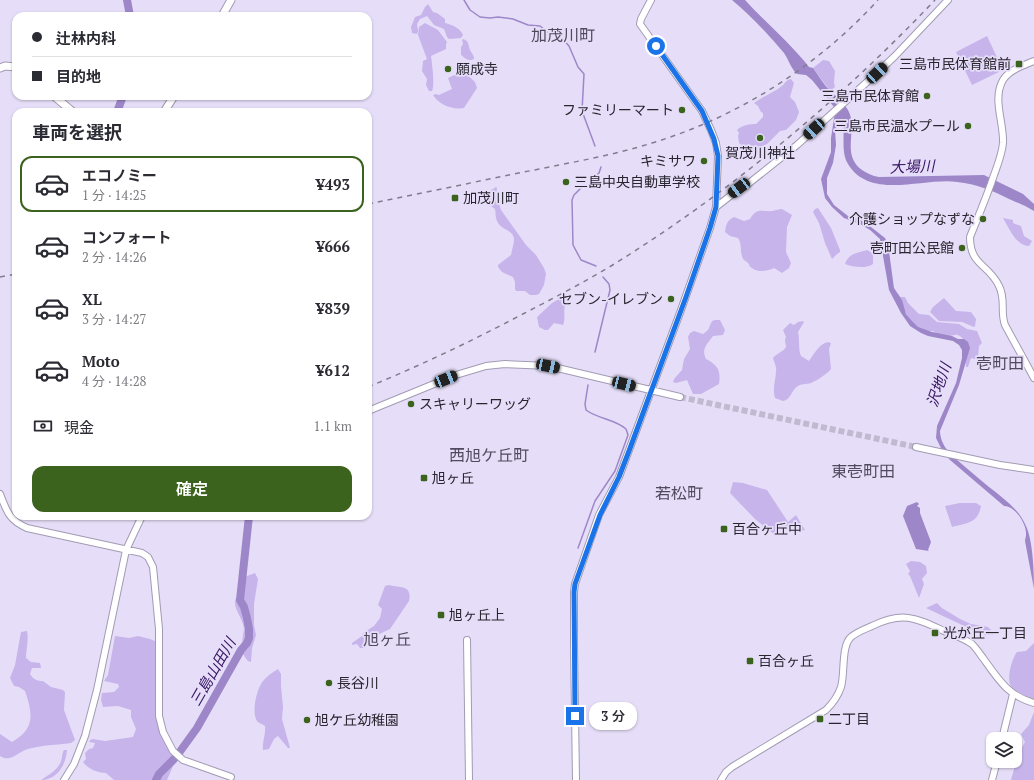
<!DOCTYPE html>
<html lang="ja">
<head>
<meta charset="utf-8">
<style>
  body { margin:0; font-family:"PT Serif","Noto Sans JP",serif; background:#f7f7f7; color:#2b2b33; height:100vh; display:flex; flex-direction:column; font-size:15px; white-space:nowrap }
  * { box-sizing:border-box; margin:0 }
  p { font-size:13px; color:#7c7c81 }
  .icon { flex:none; width:22px; height:22px; fill:none; stroke:currentColor; stroke-width:2; stroke-linecap:round; stroke-linejoin:round }
  .map { position:relative; flex:1; overflow:hidden }
  .drawer { position:absolute; left:12px; top:108px; width:360px; height:412px; display:flex; flex-direction:column; background:#fff; border-radius:12px; box-shadow:0 1px 3px #0004 }
  .drawer>* { flex:none }
  .hud { position:absolute; left:12px; top:12px; width:360px; height:88px; border-radius:12px; box-shadow:0 1px 3px #0004; display:grid; align-content:center; height:88px; padding:0 20px; background:#fff }
  .tools { position:absolute; left:986px; top:732px; display:grid; gap:8px }
  .tools a { display:grid; place-items:center; width:36px; height:36px; border-radius:8px; background:#fff; box-shadow:0 1px 3px #0004; font-size:20px }
  .end { position:absolute; width:18px; height:18px; margin:-9px; border:5px solid #1a73e8; background:#fff; box-shadow:0 0 0 2px #fff }
  .from { border-radius:50% }
  .bubble { position:absolute; height:28px; border-radius:12px; background:#fff; box-shadow:0 1px 3px #0004; font-size:13px; font-weight:600; line-height:28px; text-align:center }
  .car { position:absolute; width:12px; height:24px; margin:-12px -6px; border-radius:5px; box-shadow:0 0 3px 1px #0007; background:linear-gradient(#222 24%,#8ab4d8 0 40%,#222 0 76%,#8ab4d8 0 86%,#222 0) }
  .hud b { display:flex; align-items:center; gap:14px; height:38px; font-size:15px }
  .hud b+b { border-top:1px solid #e1e1e2 }
  .hud i { width:10px; height:10px; background:#2b2b33 }
  ul { padding:0; list-style:none }
  li { display:flex; align-items:center; gap:12px; height:56px; margin:0 8px 6px; padding:0 12px; border:2px solid transparent; border-radius:12px }
  li div { flex:1 }
  li b { display:block; font-size:15px }
  li em { font-style:normal; font-weight:600 }
  li.active { border-color:#3b631e }
  li>.icon { width:36px; height:36px; stroke-width:1.5 }
  h2 { padding:0 20px; font-size:18px; line-height:48px }
  .pay { display:flex; align-items:center; gap:10px; height:44px; padding:0 20px; font-size:15px }
  .pay p { margin-inline-start:auto }
  .action { display:flex; gap:8px; margin-top:auto; padding:8px 20px }
  .action a { flex:1; height:46px; border-radius:12px; background:#3b631e; color:#fff; font-size:16px; font-weight:600; line-height:46px; text-align:center }
  .map>svg:first-child { display:block }
  .green { fill:#c6b4eb }
  .water { fill:#9d87c9 }
  .lines { fill:none; stroke-linecap:round; stroke-linejoin:round }
  .stream { stroke:#9d87c9; stroke-width:1.5 }
  .river { stroke:#9d87c9; stroke-width:8 }
  .secondary-tunnel { stroke:#c0b9d0; stroke-width:6; stroke-dasharray:6 3; stroke-linecap:butt }
  .secondary-casing { stroke:#a29bb3; stroke-width:8 }
  .primary-casing { stroke:#a29bb3; stroke-width:9 }
  .secondary { stroke:#fff; stroke-width:6 }
  .primary { stroke:#fff; stroke-width:7 }
  .rail { stroke:#817c8e; stroke-width:1.5; stroke-dasharray:5 5; stroke-linecap:butt }
  .route { stroke:#1a73e8; stroke-width:5 }
  .poi-dot { fill:#3b631e; stroke:#e6def8; stroke-width:1.5 }
  .labels { text-anchor:middle; stroke-width:3.5; stroke-linejoin:round; paint-order:stroke }
  .poi-label { font-size:14px; fill:#28252f; stroke:#e6def8; text-anchor:start }
  .water-label { font-size:15px; font-style:italic; fill:#381563; stroke:#e6def8 }
  .quarter-label { font-size:16px; fill:#504a5f; stroke:#e6def8 }
</style>
</head>
<body>
<div class="map">
<svg width="1034" height="780" viewBox="0 0 1034 780">
  <rect width="100%" height="100%" fill="#e6def8"/>
  <path class="green" d="M428,4l5,8 4,1 8,6v4c8,2 15,5 18,12l-2,3 -12,1 -2,-2 -3,-8 -10,-4 -7,-9 -7,3 -3,5 1,7 -1,3 -5,-1 -1,-6 4,-10 6,-2 4,-8z
    M425,23l13,7 9,12 -1,2v5l-15,7c1,8 4,28 1,35h-3l-3,-6 1,-6 -5,-8 1,-10 4,-2 -9,-24 1,-8z
    M987,36l16,34 -31,15 -16,-33z
    M463,39c6,2 5,5 7,11 2,4 4,5 4,9 -6,3 -9,-1 -13,-4v-8l2,-3 -1,-4z
    M823,60l6,1 6,10 -1,12 1,4 -5,4 -17,-23z
    M463,71l12,11 2,6 -13,20c-11,2 -25,-3 -31,-13l3,-1 3,1 13,-6 -4,-11z
    M791,79l3,4 -4,14 5,5 4,10 -3,8 -10,10 -6,1 -13,13 -9,4h-13l-6,-5 -1,-7 1,-3 -2,-3c5,-5 12,-6 19,-6l7,-7v-4l-2,-1 -3,-6 -4,-3c9,-7 20,-10 29,-18 3,-3 3,-5 8,-6z
    M496,187l1,1c-2,9 2,14 4,22l25,35 10,10 8,13 2,6 -2,11 -5,9 -3,1h-6l-5,-4h-9l-1,-2v-7l-2,-5 -11,-5 -4,-5v-2l13,-10c1,-5 3,-12 3,-16 -1,-10 -14,-9 -17,-18 -2,-4 -1,-8 -2,-12 -7,-4 -9,-11 -17,-15l2,-2 10,-1z
    M818,208l13,20 9,22v2l-4,3 -4,4 -7,-16 -6,-20 -6,-11 2,-3z
    M782,209l10,6 -5,12 -1,25 5,11 -2,5 -7,5 -8,-5c-6,3 -16,5 -22,0 -5,-3 0,0 -4,-5 -3,-3 -5,-2 -6,-7 -2,-6 0,-12 -4,-18l-8,-2 -5,-4c1,-7 2,-12 9,-15l10,4 6,-2c7,-12 12,-7 23,-8 3,-1 6,-2 9,-2z
    M1003,218l10,2v3l8,3 3,10 8,5 -3,5c-13,0 -20,-18 -26,-28z
    M867,250l2,1 4,3v10c-7,5 -20,3 -28,0 4,-11 12,-11 22,-14z
    M898,294l2,3h5l3,6 11,11 10,1 8,7 22,2 8,5 10,2 5,12 -3,3 -1,11 -3,2 -4,-1 -3,9h-2c-1,-6 2,-13 3,-19 -3,-4 -6,-11 -11,-13 -4,-1 -6,1 -10,1 -4,1 -12,-2 -15,-5 -21,2 -28,-20 -36,-36z
    M564,296l2,2 -2,5 1,2c-2,7 1,14 -2,20l-9,-2 -6,7h-3l-6,-3 -2,-10 15,-14z
    M944,298l12,13 15,1 5,7 -1,7 -1,1 -12,-5 -23,-1 -9,-9 3,-5z
    M715,320h5l5,10 -2,5 -10,1c-6,8 -12,13 -7,23 12,6 15,12 13,25l-18,10h-8l-6,-14 -11,3 -3,-1 1,-3 8,-9 2,-11 6,-10 -2,-12 2,-4 4,-2 9,3 5,-4 4,-9z
    M803,321l1,1 -6,10c2,8 0,17 3,24l8,5c5,-7 10,-17 19,-19l3,1 -2,6 2,20c-3,4 -13,11 -18,13 -5,3 -10,1 -15,4 -7,4 -7,14 -15,15l-8,-3c-3,-9 1,-19 1,-27 1,-4 -2,-9 -3,-13 4,-5 10,-6 13,-11l-1,-7 1,-3 -3,-7 7,-7 4,2 4,-3z
    M733,482l10,1 24,7 21,32 8,-7 9,15 -11,2 -11,-6 -8,9 -20,-16 -25,-26z
    M960,503h16l5,3c-3,18 -15,17 -29,21l-7,-21z
    M911,561l9,1 6,4 1,7 -5,6 2,5 -5,14 -9,-22 -2,-2 2,-3 -4,-7z
    M255,573l3,6 -4,25v21l2,10 -4,13 -1,14 -3,-1c-9,-10 -6,-15 -5,-26 0,0 1,-6 1,-6 0,-8 -10,-20 -9,-27 0,-5 5,-9 9,-12l-2,-7 5,-7z
    M389,585c9,3 24,-1 20,16l-19,28 -21,10 -6,9h-3l-3,-4 -5,1v-2l10,-7 1,-3 11,-7 6,-8 2,-9 -4,-4 7,-19z
    M937,603l5,5 18,11 11,5 17,3 6,6v2h-9l-4,-3 -2,1 -53,-25z
    M27,631c2,8 -1,19 -1,27l5,4 9,1 1,5h-9l-2,6c4,6 7,7 13,7l8,6 12,3 2,2 -1,18 11,30 -4,3c-14,2 -29,2 -43,6 -11,3 -17,14 -28,7v-22l12,8c23,-13 21,-28 13,-51l-6,-4 -5,-1 -4,-8 5,-13 6,-33z
    M115,636l14,2 9,-2 12,3 7,3 6,11 -2,57 4,21 12,20 -3,5 3,6 -4,4 -6,14h-53l-8,-7c-8,0 -18,-4 -23,-11l3,-3 -1,-6 4,-4 4,-1 2,-5 -6,-1 1,-2 3,-1 12,2 28,-4 3,-8 -5,-12v-7l-13,-4 -15,1 -2,-7 1,-7 12,-1 5,-5 -1,-3 -14,-3 4,-6z
    M1034,643v56c-5,-2 -20,-8 -23,-13 -5,-7 1,-28 6,-34l9,-1z
    M278,669l3,5v12l2,21 -1,12 8,29h-2l-10,-12 -4,3 -5,10 -6,1c-1,-8 3,-16 2,-24 -2,-2 -7,-3 -8,-5 -6,-9 0,-33 6,-40 4,-5 10,-9 15,-12z
    M1034,712v68h-23l7,-25 7,-13 -4,-8 8,-9z
    M64,750h3c-1,15 -10,30 -26,30 6,-4 15,-9 18,-15 4,-5 2,-10 5,-15z"/>
  <path class="water" d="M732,0h13c21,23 45,43 64,67l4,1c6,8 11,17 18,24 6,6 13,11 17,18 11,19 -8,44 14,60 5,3 10,6 17,7l105,-2 39,19 11,10v7c-8,-5 -16,-8 -25,-12 -18,-9 -32,-15 -52,-17 -32,-5 -87,19 -109,-18 -8,-13 -2,-30 -6,-45l-7,11 1,15 -3,18 -6,15v16l7,11 14,11 11,3 12,8 14,11 3,6 6,44 8,12 4,14 5,6 7,7 14,5 20,4 6,3h6l4,3 2,6 -11,37 -19,46c0,9 5,17 11,24 13,11 25,21 38,32 14,11 30,22 37,39 7,15 8,46 8,63l-9,-48c0,-2 1,-4 1,-6 1,-11 -11,-29 -22,-29l-54,-46 -8,-10 -6,-12 1,-12 19,-43 6,-25v-8l-3,-5 -6,-4 -25,-5 -7,-3 -11,-7 -9,-13 -12,-23 -9,-51 -10,-9 -10,-6 -16,-6 -12,-11 -7,-9 -4,-19 10,-27v-14l4,-26 -1,-5 -22,-27 -6,-5 -9,-1c-7,-7 -8,-14 -13,-21 -16,-19 -33,-37 -52,-53z
    M917,502l2,2 -2,2 3,2v5l3,8 8,21 -3,8 1,1 -13,-2 -13,-33 4,-10z"/>
  <g class="lines">
    <path class="stream" d="M464,0l6,10 10,7 10,1 8,-1 15,2 15,6 12,1 9,7 11,3 9,10 9,21 6,7 -2,37 13,35
      M590,181l9,-8 2,-6
      M583,186l-9,9 -2,5 1,45 8,15 15,6
      M595,352l15,-62 -1,-6 -6,-7
      M578,548l17,-47 20,-30 13,-36 -2,-6c-11,-10 -28,-10 -40,-19l-1,-6 3,-19"/>
    <path class="river" d="M127,0l3,16
      M117,112l6,-16
      M156,780l3,-6 17,-17 21,-29 44,-78 6,-7 2,-5v-9l-2,-11 -3,-11 -4,-7 9,-84"/>
    <path class="secondary-tunnel" d="M680,397l236,50"/>
    <defs>
      <path id="secondary" d="M1034,61c-10,4 -25,9 -31,19 -11,19 1,42 0,63 -1,11 -5,21 -9,32 -7,21 -16,42 -24,62 0,29 19,27 29,49 7,13 1,26 6,39l29,53
        M716,207l23,-18 9,-5 49,-39 80,-72 18,-17 53,-56
        M368,411l88,-36 30,-9 19,-2 44,2 131,31
        M916,447l84,18 34,5
        M0,494c7,18 9,26 27,34l115,25 6,4 5,10 6,62v87l4,16 10,19 10,9 48,17
        M467,640l2,140
        M1002,739l11,-45
        M64,780l10,-16 11,-28 12,-46 29,-140 16,-34
        M576,780l-2,-136v-52l1,-8 24,-69 20,-38 62,-167 29,-82 6,-21 2,-51 -2,-13 -5,-13 -9,-19 -62,-87 1,-5 10,-19
        M721,780l5,-8 6,-5 94,-57c7,-7 12,-14 15,-23 4,-13 0,-41 10,-50 6,-5 14,-8 21,-11 31,-15 44,-8 72,5 9,4 20,7 28,13 4,4 8,10 11,14 15,21 25,38 51,45
        M992,780l5,-19"/>
      <path id="primary" d="M222,16l9,-16
        M0,68l5,-2 11,1
        M54,96l19,16
        M164,112l10,-16"/>
    </defs>
    <use href="#secondary" class="secondary-casing"/>
    <use href="#primary" class="primary-casing"/>
    <use href="#secondary" class="secondary"/>
    <use href="#primary" class="primary"/>
    <path class="rail" d="M368,204c55,-11 111,-23 166,-34 40,-8 80,-15 118,-27 86,-26 166,-77 226,-143
      M0,277l16,-3
      M368,387c51,-21 102,-45 151,-71 31,-16 62,-32 92,-50 117,-72 229,-166 324,-266"/>
  </g>
  <g class="lines">
    <path class="route" d="M575,716l-1,-124 1,-8 25,-69 19,-38 10,-26 57,-154 24,-69 6,-21 2,-51 -4,-17 -12,-28 -46,-65"/>
  </g>
  <g class="poi-dot">
    <rect x="1015" y="60" width="8" height="8" rx="2"/>
    <circle cx="448" cy="69" r="4"/>
    <circle cx="927" cy="96" r="4"/>
    <circle cx="682" cy="110" r="4"/>
    <circle cx="968" cy="126" r="4"/>
    <circle cx="760" cy="138" r="4"/>
    <circle cx="704" cy="161" r="4"/>
    <circle cx="566" cy="182" r="4"/>
    <rect x="451" y="194" width="8" height="8" rx="2"/>
    <circle cx="983" cy="219" r="4"/>
    <circle cx="962" cy="248" r="4"/>
    <circle cx="671" cy="299" r="4"/>
    <circle cx="411" cy="404" r="4"/>
    <rect x="420" y="474" width="8" height="8" rx="2"/>
    <rect x="720" y="525" width="8" height="8" rx="2"/>
    <rect x="437" y="611" width="8" height="8" rx="2"/>
    <rect x="931" y="629" width="8" height="8" rx="2"/>
    <rect x="746" y="657" width="8" height="8" rx="2"/>
    <circle cx="329" cy="683" r="4"/>
    <rect x="816" y="715" width="8" height="8" rx="2"/>
    <circle cx="307" cy="720" r="4"/>
  </g>
  <g class="labels">
    <g class="poi-label">
      <text x="1011" y="69" text-anchor="end">三島市民体育館前</text>
      <text x="456" y="74">願成寺</text>
      <text x="919" y="101" text-anchor="end">三島市民体育館</text>
      <text x="674" y="115" text-anchor="end">ファミリーマート</text>
      <text x="960" y="131" text-anchor="end">三島市民温水プール</text>
      <text x="760" y="158" text-anchor="middle">賀茂川神社</text>
      <text x="696" y="166" text-anchor="end">キミサワ</text>
      <text x="574" y="187">三島中央自動車学校</text>
      <text x="463" y="203">加茂川町</text>
      <text x="975" y="224" text-anchor="end">介護ショップなずな</text>
      <text x="954" y="253" text-anchor="end">壱町田公民館</text>
      <text x="663" y="304" text-anchor="end">セブン-イレブン</text>
      <text x="419" y="409">スキャリーワッグ</text>
      <text x="432" y="483">旭ヶ丘</text>
      <text x="732" y="534">百合ヶ丘中</text>
      <text x="449" y="620">旭ヶ丘上</text>
      <text x="943" y="638">光が丘一丁目</text>
      <text x="758" y="666">百合ヶ丘</text>
      <text x="337" y="688">長谷川</text>
      <text x="828" y="724">二丁目</text>
      <text x="315" y="725">旭ケ丘幼稚園</text>
    </g>
    <g class="water-label">
      <text transform="translate(912 167) rotate(-2)" y="5">大場川</text>
      <text transform="translate(939 385) rotate(-71)" y="5">沢地川</text>
      <text transform="translate(213 672) rotate(-60)" y="5">三島山田川</text>
    </g>
    <g class="quarter-label">
      <text x="563" y="41">加茂川町</text>
      <text x="1000" y="369">壱町田</text>
      <text x="489" y="461">西旭ケ丘町</text>
      <text x="863" y="477">東壱町田</text>
      <text x="679" y="499">若松町</text>
      <text x="387" y="645">旭ヶ丘</text>
    </g>
  </g>
</svg>
<div class="tools">
<a><svg class="icon" aria-label="layers" viewBox="0 0 24 24"><path d="M12 4l9 5-9 5-9-5zM3 14l9 5 9-5"/></svg></a>
</div>
<i class="end from" style="left:656px;top:46px"></i>
<i class="end" style="left:575px;top:716px"></i>
<div class="bubble" style="left:589px;top:702px;width:48px">3 分</div>
<i class="car" style="left:877px;top:73px;rotate:47deg"></i>
<i class="car" style="left:814px;top:129px;rotate:228deg"></i>
<i class="car" style="left:739px;top:188px;rotate:233deg"></i>
<i class="car" style="left:548px;top:366px;rotate:102deg"></i>
<i class="car" style="left:446px;top:379px;rotate:68deg"></i>
<i class="car" style="left:624px;top:384px;rotate:104deg"></i>
<div class="hud">
<b><i class="from"></i>辻林内科</b>
<b><i></i>目的地</b>
</div>
<section class="drawer">
<h2>車両を選択</h2>
<ul>
<li class="active"><svg class="icon" aria-label="car" viewBox="0 0 24 24"><path d="M5 17H2v-5l4-1 3-4h7l3 4 3 1v5h-3M9 17h6M6 11h13"/><circle cx="7" cy="17" r="2"/><circle cx="17" cy="17" r="2"/></svg><div><b>エコノミー</b><p>1 分 · 14:25</p></div><em>¥493</em></li>
<li><svg class="icon" aria-label="car" viewBox="0 0 24 24"><path d="M5 17H2v-5l4-1 3-4h7l3 4 3 1v5h-3M9 17h6M6 11h13"/><circle cx="7" cy="17" r="2"/><circle cx="17" cy="17" r="2"/></svg><div><b>コンフォート</b><p>2 分 · 14:26</p></div><em>¥666</em></li>
<li><svg class="icon" aria-label="car" viewBox="0 0 24 24"><path d="M5 17H2v-5l4-1 3-4h7l3 4 3 1v5h-3M9 17h6M6 11h13"/><circle cx="7" cy="17" r="2"/><circle cx="17" cy="17" r="2"/></svg><div><b>XL</b><p>3 分 · 14:27</p></div><em>¥839</em></li>
<li><svg class="icon" aria-label="car" viewBox="0 0 24 24"><path d="M5 17H2v-5l4-1 3-4h7l3 4 3 1v5h-3M9 17h6M6 11h13"/><circle cx="7" cy="17" r="2"/><circle cx="17" cy="17" r="2"/></svg><div><b>Moto</b><p>4 分 · 14:28</p></div><em>¥612</em></li>
</ul>
<div class="pay"><svg class="icon" aria-label="cash" viewBox="0 0 24 24"><path d="M3 7h18v10H3z"/><circle cx="12" cy="12" r="2"/></svg>現金<p>1.1 km</p></div>
<div class="action"><a>確定</a></div>
</section>
</div>
</body>
</html>
